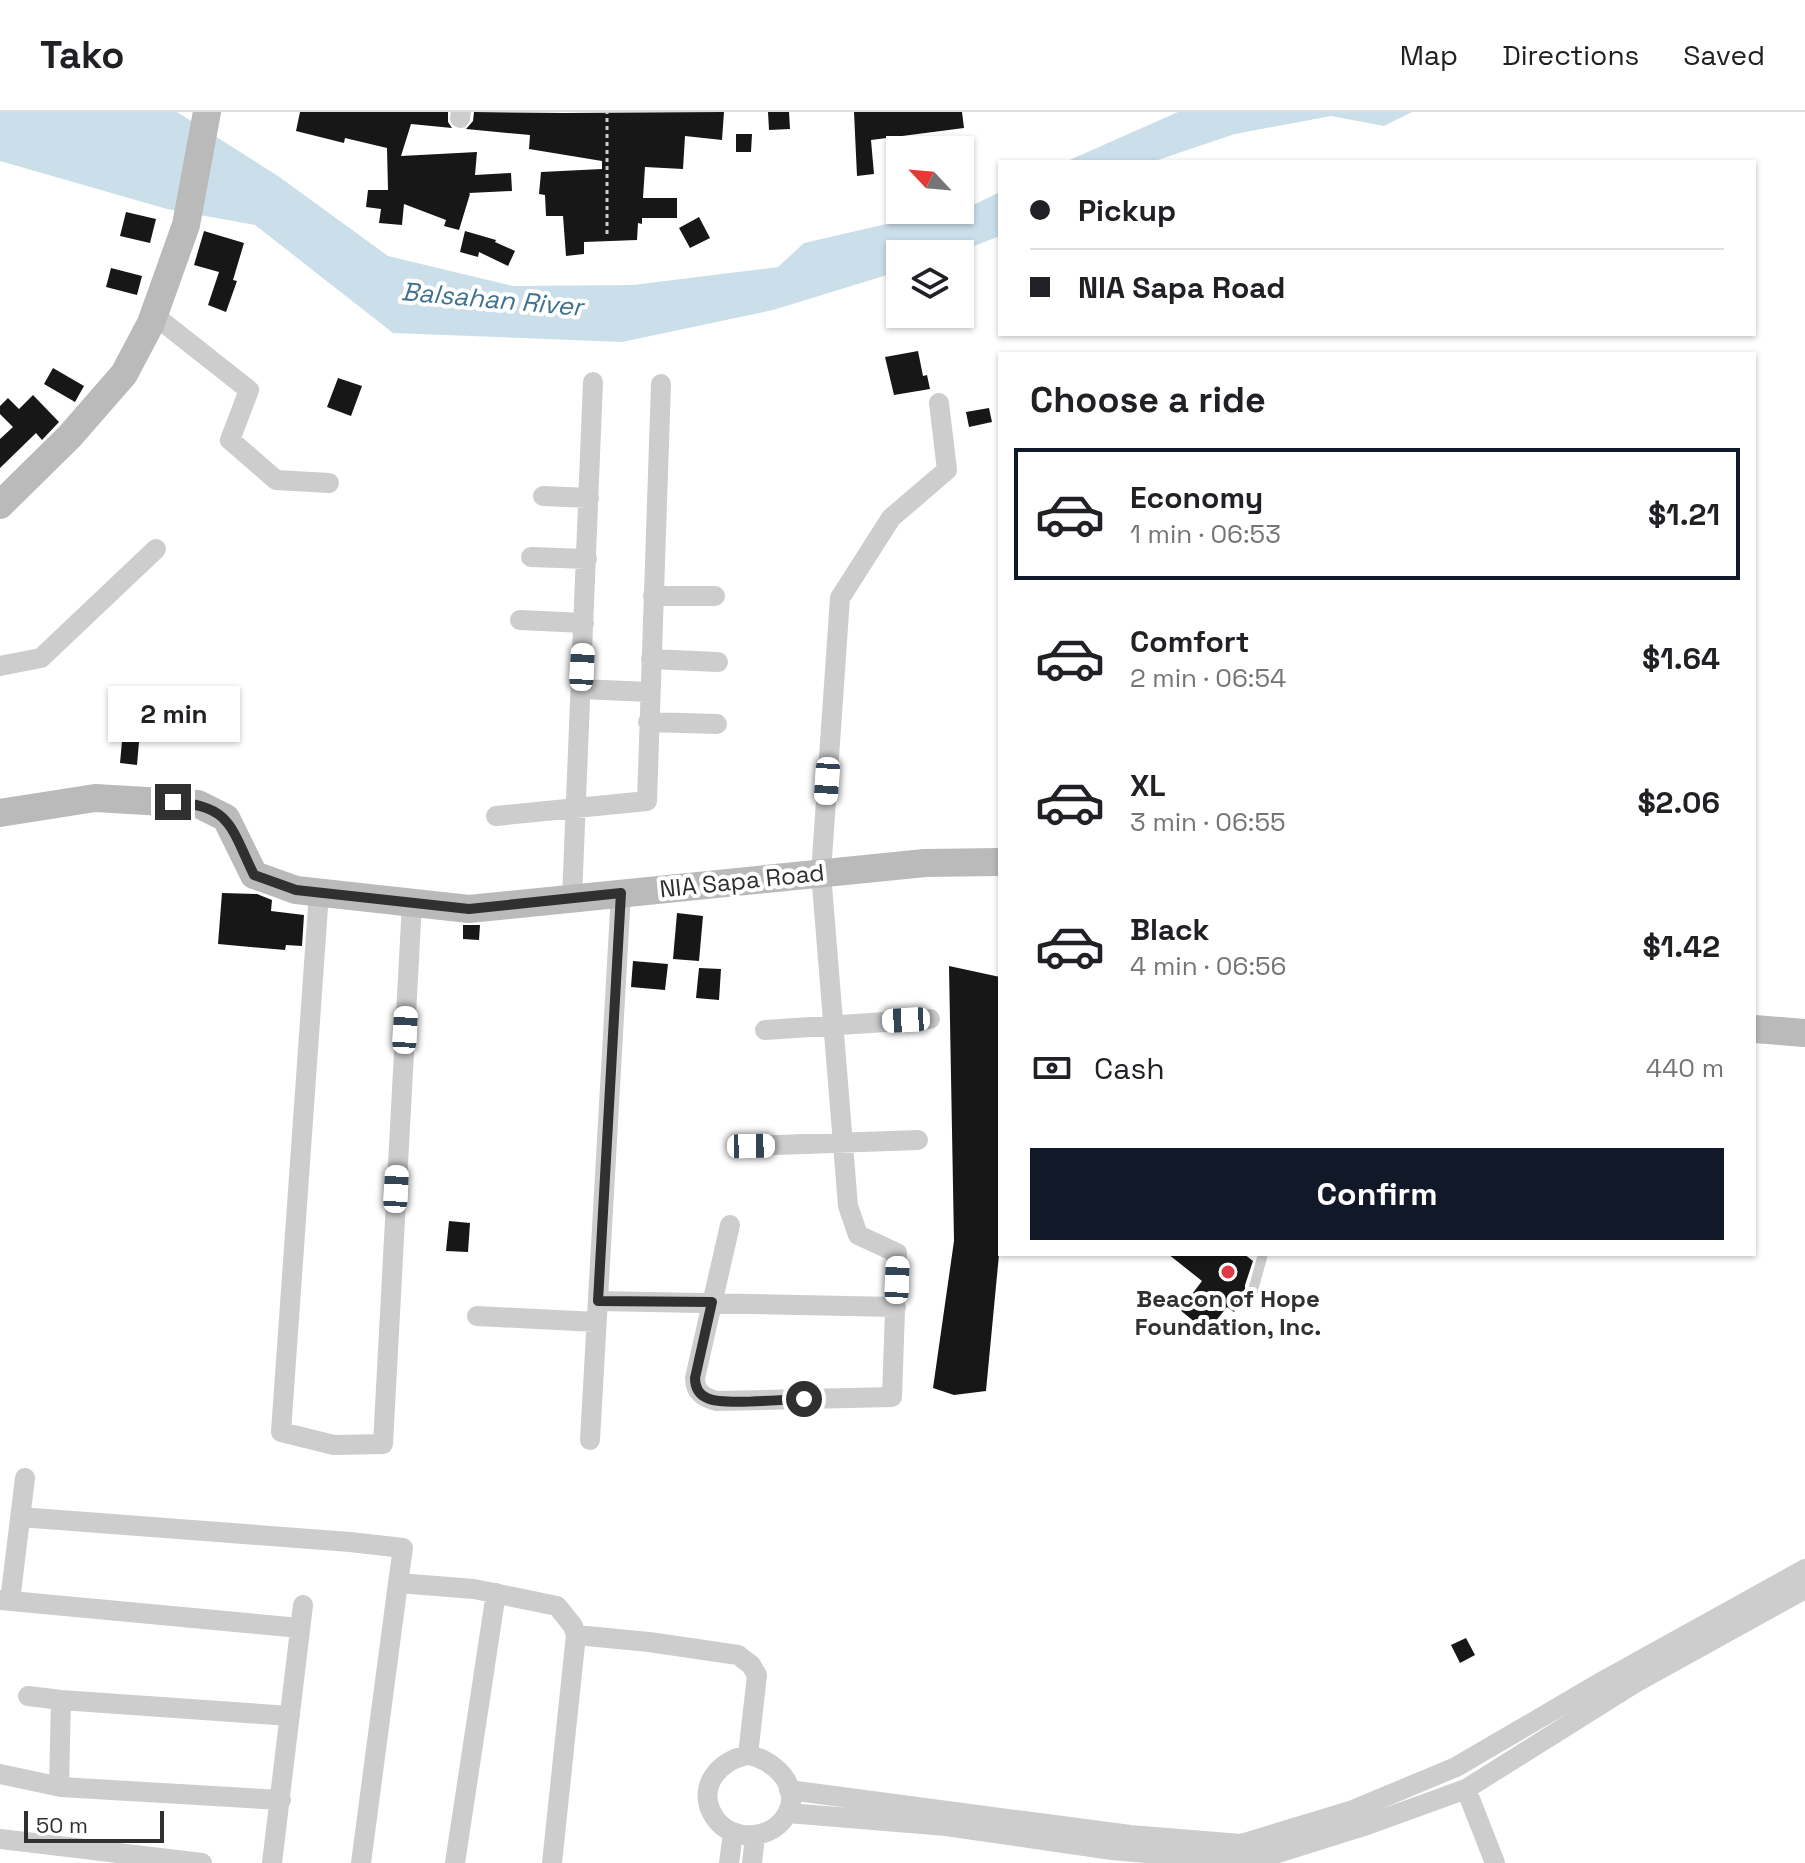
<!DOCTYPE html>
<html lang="en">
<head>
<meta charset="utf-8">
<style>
  body { margin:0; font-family:"Space Grotesk",sans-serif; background:#f2f2f2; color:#202124; height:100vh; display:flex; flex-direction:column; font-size:30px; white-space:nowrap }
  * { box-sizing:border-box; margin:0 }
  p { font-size:26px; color:#757577 }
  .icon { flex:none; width:44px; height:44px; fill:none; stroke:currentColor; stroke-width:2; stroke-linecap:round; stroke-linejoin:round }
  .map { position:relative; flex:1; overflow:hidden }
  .panel { position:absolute; left:998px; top:240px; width:758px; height:904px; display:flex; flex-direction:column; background:#fff; border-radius:0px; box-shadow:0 2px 6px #0004 }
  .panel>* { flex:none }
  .banner { position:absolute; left:998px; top:48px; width:758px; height:176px; border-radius:0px; box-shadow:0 2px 6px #0004; display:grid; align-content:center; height:176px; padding:0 32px; background:#fff }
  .needle { width:52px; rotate:296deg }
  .tools { position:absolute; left:886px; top:24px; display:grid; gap:16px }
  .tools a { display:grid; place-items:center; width:88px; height:88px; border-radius:0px; background:#fff; box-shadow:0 2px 6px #0004; font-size:40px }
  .scale { position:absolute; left:24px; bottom:20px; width:140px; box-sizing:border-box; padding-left:8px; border:4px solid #303030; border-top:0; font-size:22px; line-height:28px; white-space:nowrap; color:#303030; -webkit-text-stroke:6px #fff; paint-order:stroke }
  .end { position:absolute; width:36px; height:36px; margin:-18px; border:10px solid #303030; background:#fff; box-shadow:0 0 0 4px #fff }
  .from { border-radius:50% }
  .bubble { position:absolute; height:56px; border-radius:0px; background:#fff; box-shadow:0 2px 6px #0004; font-size:26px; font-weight:700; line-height:56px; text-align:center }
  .car { position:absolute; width:24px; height:48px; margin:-24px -12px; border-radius:10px; box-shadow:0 0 6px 2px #0007; background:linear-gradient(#fff 24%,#345 0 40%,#fff 0 76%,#345 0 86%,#fff 0) }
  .banner b { display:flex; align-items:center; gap:28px; height:76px; font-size:30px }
  .banner b+b { border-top:2px solid #e0e0e0 }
  .banner i { width:20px; height:20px; background:#202124 }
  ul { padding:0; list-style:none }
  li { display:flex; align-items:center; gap:24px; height:132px; margin:0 16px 12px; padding:0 16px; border:4px solid transparent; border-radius:0px }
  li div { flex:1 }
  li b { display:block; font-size:30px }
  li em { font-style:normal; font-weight:700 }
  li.selected { border-color:#111827 }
  li>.icon { width:72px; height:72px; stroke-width:1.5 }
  h2 { padding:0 32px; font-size:36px; line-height:96px }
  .pay { display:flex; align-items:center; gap:20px; height:88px; padding:0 32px; font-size:30px }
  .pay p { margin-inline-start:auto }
  .action { display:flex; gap:16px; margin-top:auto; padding:16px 32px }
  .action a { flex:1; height:92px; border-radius:0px; background:#111827; color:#fff; font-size:32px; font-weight:700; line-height:92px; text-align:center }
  header { display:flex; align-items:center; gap:48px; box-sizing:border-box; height:112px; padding:0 40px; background:#fff; border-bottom:2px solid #e0e0e0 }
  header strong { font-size:38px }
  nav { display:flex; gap:44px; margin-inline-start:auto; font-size:28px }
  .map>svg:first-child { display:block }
  .water { fill:#cbdfeb }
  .building { fill:#171717 }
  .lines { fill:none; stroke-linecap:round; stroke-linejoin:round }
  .path { stroke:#cdcdcd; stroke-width:3; stroke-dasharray:4 4; stroke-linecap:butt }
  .lane { stroke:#cdcdcd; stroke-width:10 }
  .street { stroke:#cdcdcd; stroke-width:20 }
  .secondary { stroke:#bababa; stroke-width:28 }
  .route { stroke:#303030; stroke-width:10 }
  .poi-dot { fill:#e03847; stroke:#fff; stroke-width:3 }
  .labels { text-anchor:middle; stroke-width:8; stroke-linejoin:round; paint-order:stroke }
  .street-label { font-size:24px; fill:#303030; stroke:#fff }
  .poi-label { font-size:24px; font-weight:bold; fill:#303030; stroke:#fff }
  .water-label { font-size:26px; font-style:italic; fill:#407290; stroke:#fff }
</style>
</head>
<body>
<header>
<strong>Tako</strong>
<nav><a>Map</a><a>Directions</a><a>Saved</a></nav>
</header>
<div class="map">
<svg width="1805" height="1751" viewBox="0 0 1805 1751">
  <rect width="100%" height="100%" fill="#fff"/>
  <path class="water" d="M0,0h177l101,64 110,80 125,30 120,-1 145,-18 26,-24 143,-33h13v-3l15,-3 25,-12v44l-47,18h-53v17l-127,39 -151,32 -229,-9 -138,-108 -88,-16 -167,-48z
    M1178,0h234l-28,14 -53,-10 -96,18 -83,28h-87z"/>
  <path class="building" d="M300,0h148v10l4,6 -41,-4 -10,32 76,-4 -2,23 36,-2 1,18 -43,2 1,1 -11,36 -15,-4 2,-6 -42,-16 -2,21 -23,-2 2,-14 -15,-2 2,-17h20l-1,-42 -42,-10 -1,5 -48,-12z
    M474,0l90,1 160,-1 -2,28 -37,-4 -2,33 -38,-2 -2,31h34v20h-35v6l-4,-1 -1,17 -53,2v12l-18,2 -3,-40h-17l-1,-21 -6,-1 2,-22 61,-3v-8l-73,-12 1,-14 -64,-6 7,-8z
    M768,0h21l1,17 -21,1z
    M854,0h108l2,16 -93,12 3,34 -17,2z
    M736,22h16l-1,18h-15z
    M126,100l30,7 -6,24 -30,-7z
    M699,105l11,21 -20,10 -11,-20z
    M204,119l40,12 -11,37 4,1 -11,31 -18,-7 11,-33 -25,-7z
    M465,119l31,9 -1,2 20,9 -7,15 -29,-14 -1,5 -18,-5z
    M111,156l31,8 -5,19 -31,-8z
    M918,239l5,25 4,-1 3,14 -36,6 -9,-38z
    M53,256l31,18 -9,16 -31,-18z
    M338,266l24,8 -11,30 -24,-9z
    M33,283l26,27 -17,18 -6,-7 -36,35v-29l13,-12 -13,-13v-8l8,-8 11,11z
    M989,296l3,14 -23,5 -3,-15z
    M130,590l16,1 -1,25 -16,-1z
    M122,629l17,1 -2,23 -17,-2z
    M222,781l35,1 15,6 -1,11 33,4 -2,31 -16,-1 -1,5 -67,-6z
    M677,801l26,3 -4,45 -26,-2z
    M463,813h17l-1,15 -16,-1z
    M633,849l35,3 -3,26 -34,-3z
    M949,854l51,11v267l-14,147 -32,4 -21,-7 21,-147z
    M699,856l22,1 -2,31 -23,-2z
    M449,1109l21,2 -2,29 -22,-1z
    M1168,1142h76l9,7 -8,24v13l-11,14 -7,-5 -20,25 -27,-22 22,-29z
    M1466,1526l9,17 -15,8 -9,-18z"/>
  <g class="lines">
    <path class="path" d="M607,122v-122"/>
    <path class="lane" d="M1252,1182l11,-40"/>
    <path class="street" d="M460,6l1,-6
      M154,203l95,75 -19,50 46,40 53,3
      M543,384l46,2
      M531,445l56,2
      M653,484h62
      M520,508l64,3
      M651,547l67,3
      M0,554l41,-8 115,-109
      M581,577l68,3
      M648,610l69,2
      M496,704l151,-15 14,-417
      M319,781l-38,539 53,13 49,-1 29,-541
      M572,786l21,-516
      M765,918l165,-11
      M751,1034l167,-6
      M730,1113l-35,153c0,14 8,19 21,23l176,-4 5,-144 -39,-18 -10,-29 -27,-333 19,-275 51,-80 56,-48 -8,-67
      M598,1189l298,6
      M477,1204l119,6
      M590,1328l31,-547
      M20,1405l330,25 53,6 -5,35
      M0,1488l300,28
      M10,1489l15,-123
      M576,1523l73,7 89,13 13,10 6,10 -9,80
      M28,1584l33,4
      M748,1643c24,4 53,29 40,57 -14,29 -56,31 -73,6 -20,-29 3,-58 33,-63z
      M0,1662l61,13 220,13
      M59,1674l2,-86 229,16
      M1466,1677l29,74
      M789,1678l341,45 111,9 112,-34 103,-43 147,-86 202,-112
      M788,1701l158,13 166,24 137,12 115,-36 102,-37 169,-106 170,-94
      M0,1727l202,24
      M272,1751l31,-258
      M361,1751l37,-280 76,6 83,17 16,20 3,9 -24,228
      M455,1751l41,-270
      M729,1751l4,-30
      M752,1751l3,-27"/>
    <path class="secondary" d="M0,393l70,-69 54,-62 27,-51 35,-98 21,-113
      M0,701l95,-15 103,6 28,14 28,57 42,15 173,19 456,-46 75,-1
      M1754,917l51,4"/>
  </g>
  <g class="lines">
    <path class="route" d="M173,690c58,3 58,26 81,73l42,15 173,19 152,-16 -23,408 114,1 -17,76c0,9 3,16 12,20 16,8 76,1 97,1"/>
  </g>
  <circle class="poi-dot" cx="1228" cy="1160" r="8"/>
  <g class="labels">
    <g class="street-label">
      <text transform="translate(742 769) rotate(-6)" y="8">NIA Sapa Road</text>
    </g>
    <g class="poi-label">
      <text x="1228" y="1195">Beacon of Hope<tspan x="1228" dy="28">Foundation, Inc.</tspan></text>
    </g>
    <g class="water-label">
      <text transform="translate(492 187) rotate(5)" y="9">Balsahan River</text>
    </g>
  </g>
</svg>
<div class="tools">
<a><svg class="needle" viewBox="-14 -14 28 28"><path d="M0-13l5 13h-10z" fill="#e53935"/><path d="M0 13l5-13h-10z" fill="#757577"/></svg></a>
<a><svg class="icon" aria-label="layers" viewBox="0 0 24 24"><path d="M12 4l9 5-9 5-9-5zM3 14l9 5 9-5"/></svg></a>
</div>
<div class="scale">50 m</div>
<i class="end from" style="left:804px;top:1287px"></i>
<i class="end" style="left:173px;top:690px"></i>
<div class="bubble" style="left:108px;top:574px;width:132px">2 min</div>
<i class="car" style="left:582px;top:555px;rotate:3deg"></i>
<i class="car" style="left:827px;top:669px;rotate:184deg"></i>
<i class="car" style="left:906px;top:908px;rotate:267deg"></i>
<i class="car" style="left:405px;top:918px;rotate:3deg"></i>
<i class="car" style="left:751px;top:1034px;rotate:89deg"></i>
<i class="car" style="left:396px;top:1077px;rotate:3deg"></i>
<i class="car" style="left:897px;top:1168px;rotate:2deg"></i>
<div class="banner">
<b><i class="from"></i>Pickup</b>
<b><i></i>NIA Sapa Road</b>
</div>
<section class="panel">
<h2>Choose a ride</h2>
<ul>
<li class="selected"><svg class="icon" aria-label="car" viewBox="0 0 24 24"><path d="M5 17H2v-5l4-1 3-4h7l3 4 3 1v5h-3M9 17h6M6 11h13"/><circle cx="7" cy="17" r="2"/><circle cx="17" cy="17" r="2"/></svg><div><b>Economy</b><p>1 min · 06:53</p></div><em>$1.21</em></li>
<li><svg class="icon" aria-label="car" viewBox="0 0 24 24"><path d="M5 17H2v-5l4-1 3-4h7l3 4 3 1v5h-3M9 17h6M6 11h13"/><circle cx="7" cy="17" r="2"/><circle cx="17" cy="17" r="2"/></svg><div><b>Comfort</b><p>2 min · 06:54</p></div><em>$1.64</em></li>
<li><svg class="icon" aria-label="car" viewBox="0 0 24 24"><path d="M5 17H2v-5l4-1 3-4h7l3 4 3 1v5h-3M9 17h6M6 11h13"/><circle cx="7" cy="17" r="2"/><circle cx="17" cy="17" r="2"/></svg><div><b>XL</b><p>3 min · 06:55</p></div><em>$2.06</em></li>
<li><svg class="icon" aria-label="car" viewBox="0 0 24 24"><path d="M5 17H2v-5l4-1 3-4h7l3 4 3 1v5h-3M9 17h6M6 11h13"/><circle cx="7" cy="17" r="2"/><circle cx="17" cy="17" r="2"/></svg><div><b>Black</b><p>4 min · 06:56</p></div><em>$1.42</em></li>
</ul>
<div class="pay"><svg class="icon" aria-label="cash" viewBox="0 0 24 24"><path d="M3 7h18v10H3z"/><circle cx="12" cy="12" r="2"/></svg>Cash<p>440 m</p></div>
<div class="action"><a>Confirm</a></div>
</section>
</div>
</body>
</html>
